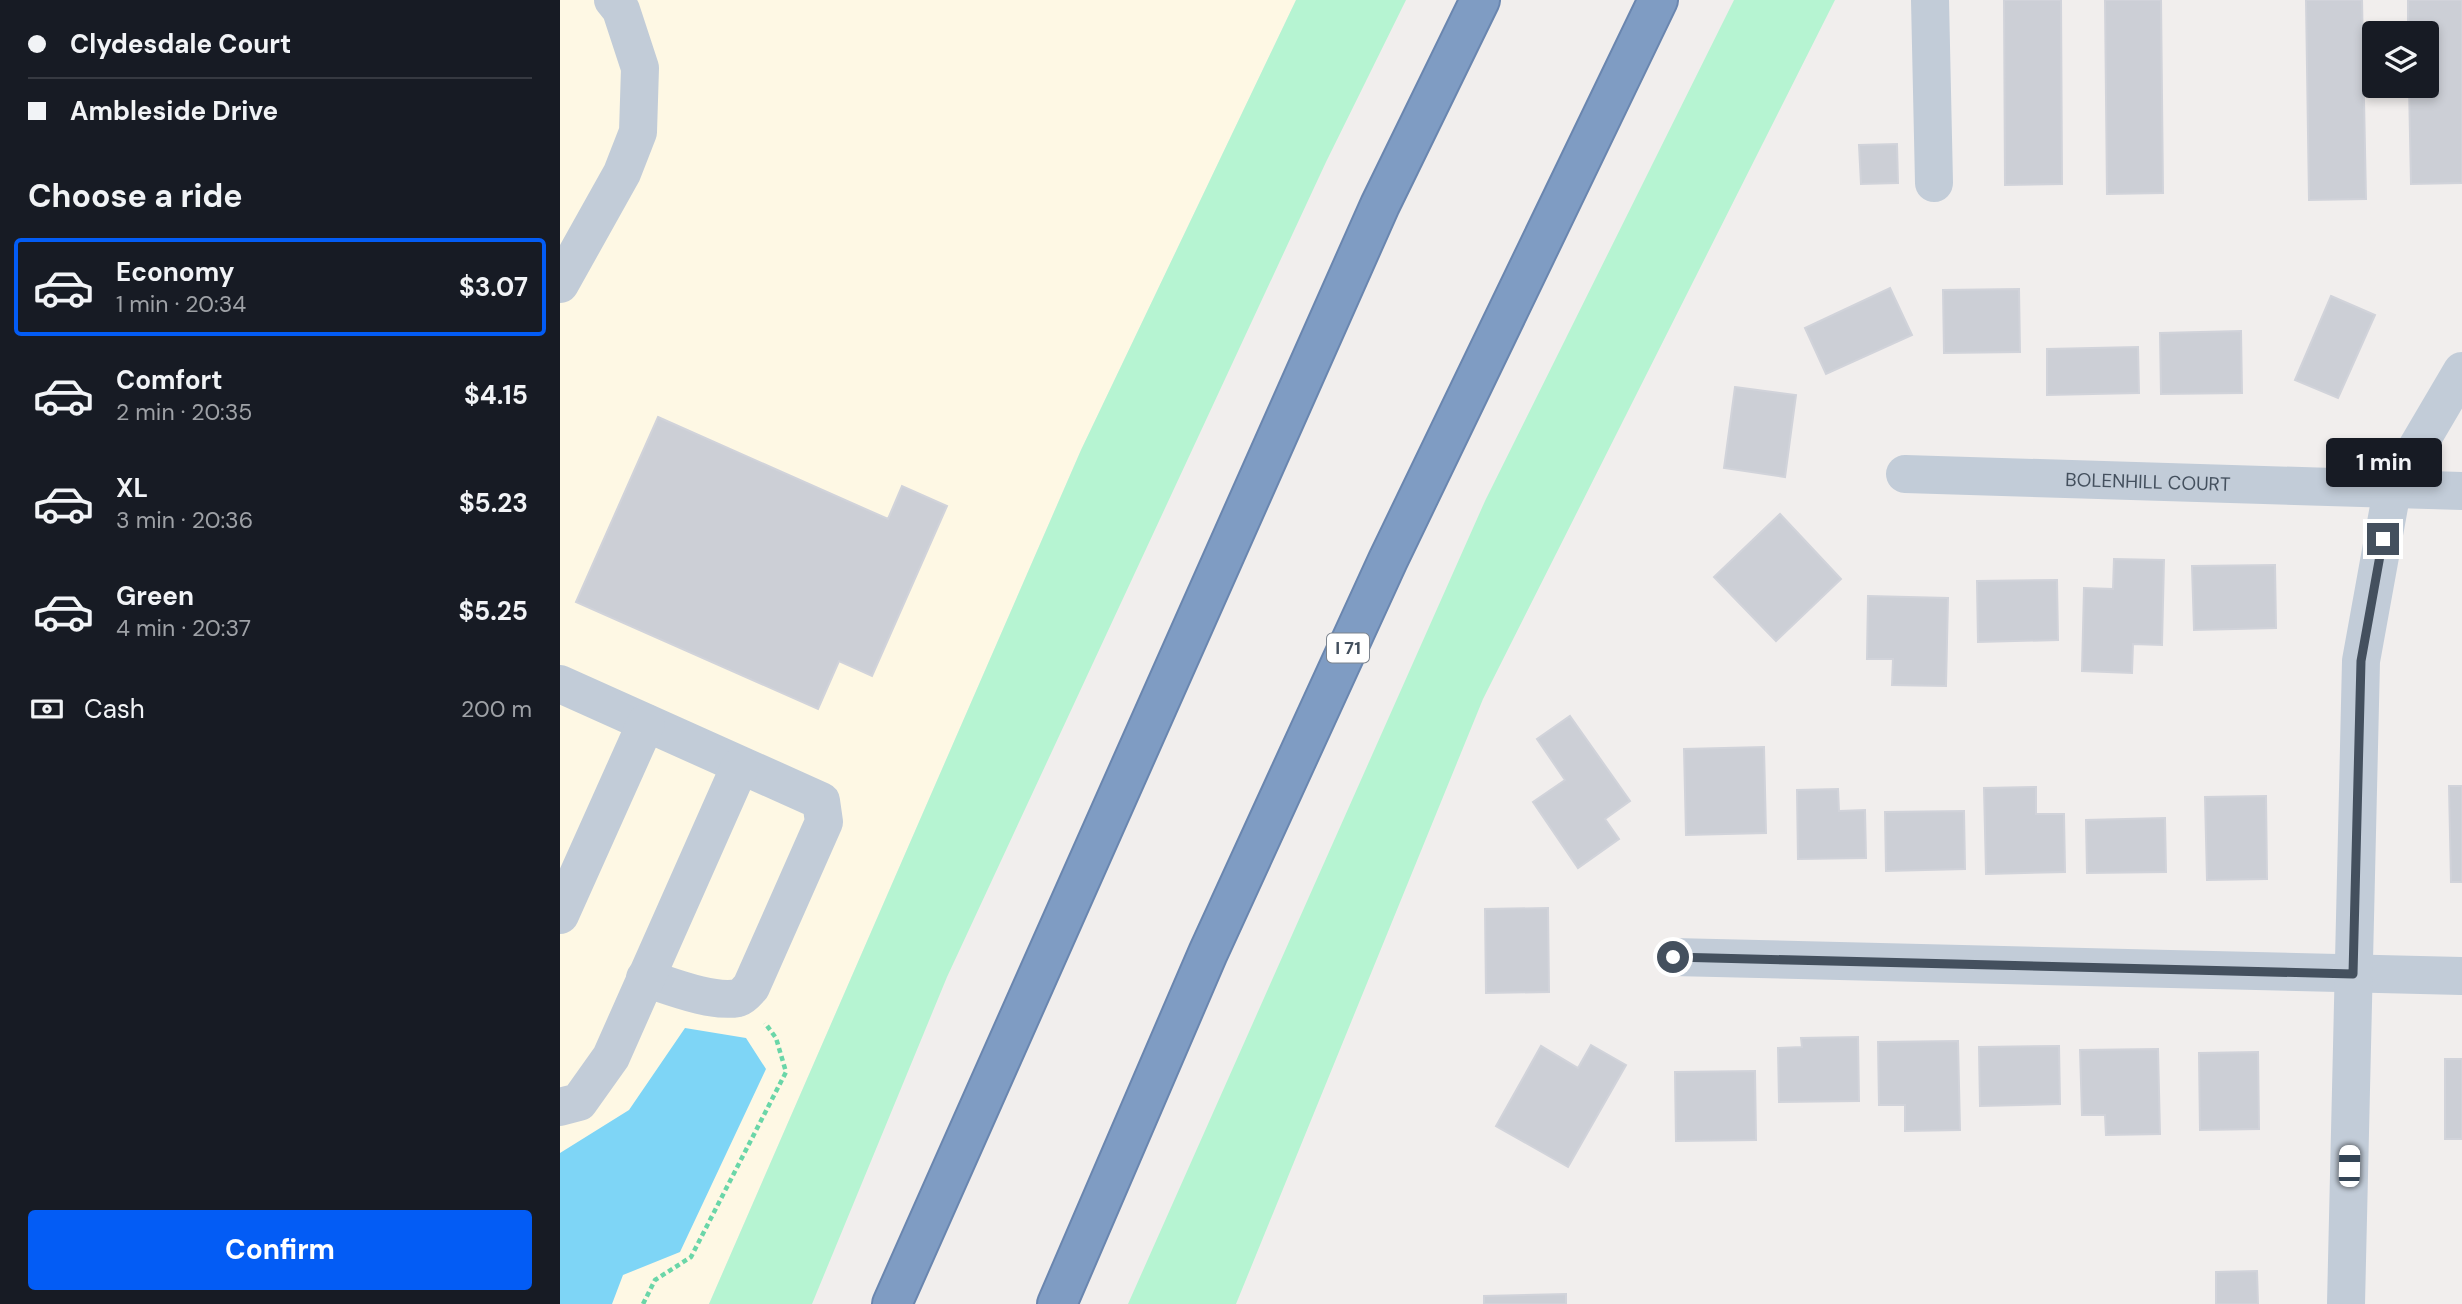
<!DOCTYPE html>
<html lang="en">
<head>
<meta charset="utf-8">
<style>
  body { margin:0; font-family:"DM Sans",sans-serif; background:#20242c; color:#f1f3f6; height:100vh; display:flex; flex-direction:column; font-size:26px; white-space:nowrap }
  * { box-sizing:border-box; margin:0 }
  p { font-size:23px; color:#9ea1a6 }
  .icon { flex:none; width:38px; height:38px; fill:none; stroke:currentColor; stroke-width:2; stroke-linecap:round; stroke-linejoin:round }
  .map { position:relative; flex:1; overflow:hidden }
  .details { display:flex; flex-direction:column; background:#171b24; width:560px }
  .details>* { flex:none }
  .guide { display:grid; align-content:center; height:154px; padding:0 28px; background:#171b24 }
  .controls { position:absolute; left:1802px; top:21px; display:grid; gap:14px }
  .controls a { display:grid; place-items:center; width:77px; height:77px; border-radius:7px; background:#171b24; box-shadow:0 4px 10px #0003; font-size:35px }
  .end { position:absolute; width:32px; height:32px; margin:-16px; border:9px solid #44505e; background:#fff; box-shadow:0 0 0 4px #fff }
  .from { border-radius:50% }
  .bubble { position:absolute; height:49px; border-radius:7px; background:#171b24; box-shadow:0 4px 10px #0003; font-size:23px; font-weight:700; line-height:49px; text-align:center }
  .car { position:absolute; width:21px; height:42px; margin:-21px -10px; border-radius:9px; box-shadow:0 0 5px 2px #0007; background:linear-gradient(#fff 24%,#345 0 40%,#fff 0 76%,#345 0 86%,#fff 0) }
  .guide b { display:flex; align-items:center; gap:24px; height:66px; font-size:26px }
  .guide b+b { border-top:2px solid #363941 }
  .guide i { width:18px; height:18px; background:#f1f3f6 }
  ul { padding:0; list-style:none }
  li { display:flex; align-items:center; gap:21px; height:98px; margin:0 14px 10px; padding:0 14px; border:4px solid transparent; border-radius:7px }
  li div { flex:1 }
  li b { display:block; font-size:26px }
  li em { font-style:normal; font-weight:700 }
  li.selected { border-color:#035cf5 }
  li>.icon { width:63px; height:63px; stroke-width:1.5 }
  h2 { padding:0 28px; font-size:32px; line-height:84px }
  .pay { display:flex; align-items:center; gap:18px; height:77px; padding:0 28px; font-size:26px }
  .pay p { margin-inline-start:auto }
  .cta { display:flex; gap:14px; margin-top:auto; padding:14px 28px }
  .cta a { flex:1; height:80px; border-radius:7px; background:#035cf5; color:#fff; font-size:28px; font-weight:700; line-height:80px; text-align:center }
  main { display:flex; flex:1; min-height:0 }
  .map>svg:first-child { display:block }
  .commercial { fill:#fef8e4 }
  .green { fill:#b6f4d2 }
  .water { fill:#7ed5f6 }
  .building { fill:#cccfd6; stroke:#d1d3da; stroke-width:2 }
  .lines { fill:none; stroke-linecap:round; stroke-linejoin:round }
  .highway-casing { stroke:#6a86af; stroke-width:42 }
  .path { stroke:#6ad6a8; stroke-width:4.5; stroke-dasharray:5 3.5; stroke-linecap:butt }
  .minor { stroke:#c2ccd8; stroke-width:38 }
  .highway { stroke:#7f9cc3; stroke-width:38 }
  .route { stroke:#44505e; stroke-width:9 }
  .labels { text-anchor:middle; stroke-width:7; stroke-linejoin:round; paint-order:stroke }
  .shield { fill:#fff; stroke:#7c848e; stroke-width:2 }
  .shield-label { font-size:18px; font-weight:bold; fill:#44505e }
  .street-label { font-size:19px; fill:#44505e; stroke:#fff }
</style>
</head>
<body>
<main>
<section class="details">
<div class="guide">
<b><i class="from"></i>Clydesdale Court</b>
<b><i></i>Ambleside Drive</b>
</div>
<h2>Choose a ride</h2>
<ul>
<li class="selected"><svg class="icon" aria-label="car" viewBox="0 0 24 24"><path d="M5 17H2v-5l4-1 3-4h7l3 4 3 1v5h-3M9 17h6M6 11h13"/><circle cx="7" cy="17" r="2"/><circle cx="17" cy="17" r="2"/></svg><div><b>Economy</b><p>1 min · 20:34</p></div><em>$3.07</em></li>
<li><svg class="icon" aria-label="car" viewBox="0 0 24 24"><path d="M5 17H2v-5l4-1 3-4h7l3 4 3 1v5h-3M9 17h6M6 11h13"/><circle cx="7" cy="17" r="2"/><circle cx="17" cy="17" r="2"/></svg><div><b>Comfort</b><p>2 min · 20:35</p></div><em>$4.15</em></li>
<li><svg class="icon" aria-label="car" viewBox="0 0 24 24"><path d="M5 17H2v-5l4-1 3-4h7l3 4 3 1v5h-3M9 17h6M6 11h13"/><circle cx="7" cy="17" r="2"/><circle cx="17" cy="17" r="2"/></svg><div><b>XL</b><p>3 min · 20:36</p></div><em>$5.23</em></li>
<li><svg class="icon" aria-label="car" viewBox="0 0 24 24"><path d="M5 17H2v-5l4-1 3-4h7l3 4 3 1v5h-3M9 17h6M6 11h13"/><circle cx="7" cy="17" r="2"/><circle cx="17" cy="17" r="2"/></svg><div><b>Green</b><p>4 min · 20:37</p></div><em>$5.25</em></li>
</ul>
<div class="pay"><svg class="icon" aria-label="cash" viewBox="0 0 24 24"><path d="M3 7h18v10H3z"/><circle cx="12" cy="12" r="2"/></svg>Cash<p>200 m</p></div>
<div class="cta"><a>Confirm</a></div>
</section>
<div class="map">
<svg width="1902" height="1304" viewBox="0 0 1902 1304">
  <rect width="100%" height="100%" fill="#f1eeed"/>
  <path class="commercial" d="M0,0h736l-215,450 -372,854h-149z"/>
  <path class="green" d="M736,0h110l-80,162 -379,815 -135,327h-103l372,-854z
    M1174,0h101l-352,699 -247,605h-108l357,-803z"/>
  <path class="water" d="M125,1028l61,10 20,31 -86,183 -57,23 -11,29h-52v-151l69,-43z"/>
  <path class="building" d="M1444,0h57l1,184 -57,1z
    M1545,0h56l2,193 -56,1z
    M1746,0h56l4,199 -57,1z
    M1848,0h54v183l-51,1 -2,-98h18v-53h-19z
    M1337,144l1,39 -37,1 -2,-39z
    M1330,288l22,47 -86,39 -21,-46z
    M1459,289l1,63 -76,1 -1,-63z
    M1771,296l44,19 -37,83 -43,-18z
    M1681,331l1,62 -81,1 -1,-61z
    M1578,347l1,46 -92,2v-46z
    M1175,387l61,8 -11,82 -61,-9z
    M98,417l230,102 14,-33 45,20 -75,170 -33,-15 -21,48 -242,-107z
    M1220,514l61,65 -65,62 -62,-64z
    M1554,559l50,1 -2,85 -29,-1 -1,29 -50,-2 2,-83 29,1z
    M1715,565l1,63 -82,2 -2,-64z
    M1497,580l1,60 -80,2 -1,-61z
    M1308,596l80,2 -2,88 -54,-1 1,-26h-26z
    M1010,716l60,85 -25,18 14,20 -41,29 -45,-66 32,-22 -28,-41z
    M1204,747l2,86 -80,2 -2,-86z
    M1889,786h13v96h-11z
    M1476,787v27h28l1,58 -79,2 -2,-86z
    M1278,789l1,22 26,-1 1,48 -68,1 -1,-69z
    M1706,796l1,83 -60,1 -2,-83z
    M1404,811l1,58 -79,2 -1,-59z
    M1605,818l1,54 -79,1 -1,-53z
    M988,908l1,84 -63,1 -1,-84z
    M1298,1037l1,64 -80,1 -1,-54 24,-1 -1,-9z
    M1398,1041l2,89 -55,1v-26h-26l-1,-63z
    M1031,1045l35,20 -58,102 -72,-41 45,-80 37,22z
    M1499,1046l1,58 -80,2 -1,-59z
    M1598,1049l2,85 -54,1 -1,-20h-23l-2,-65z
    M1698,1052l1,77 -59,1 -1,-77z
    M1885,1059h17v80h-17z
    M1195,1071l1,69 -80,1 -1,-69z
    M1697,1271l1,33h-42v-32z
    M1006,1294v10h-82v-8z"/>
  <g class="lines">
    <defs>
      <path id="highway" d="M332,1304l488,-1099 100,-205
        M497,1304l151,-351 180,-393 270,-560"/>
    </defs>
    <use href="#highway" class="highway-casing"/>
    <path class="path" d="M83,1304l12,-24 36,-23 95,-185 -10,-34 -11,-15"/>
    <g class="minor">
      <path d="M1370,0l4,183"/>
      <path d="M0,284l62,-111 16,-41 2,-64 -19,-58 -8,-10"/>
      <path id="s1" d="M1345,474l557,17"/>
      <path d="M0,684l261,117 3,21 -73,165c-4,4 -7,9 -13,11 -26,5 -68,-12 -93,-20"/>
      <path d="M0,915l86,-192"/>
      <path d="M1113,957l789,19"/>
      <path d="M0,1107l19,-5 32,-45 129,-291"/>
      <path d="M1786,1304l15,-643 31,-171 70,-119"/>
    </g>
    <use href="#highway" class="highway"/>
  </g>
  <g class="lines">
    <path class="route" d="M1113,957l680,17 8,-313 22,-122"/>
  </g>
  <g class="labels">
    <rect class="shield" x="767" y="633.5" width="42" height="29" rx="5"/>
    <g class="shield-label">
      <text x="788" y="654">I 71</text>
    </g>
    <g class="street-label">
      <text dy="7" stroke="none"><textPath href="#s1" startOffset="243">BOLENHILL COURT</textPath></text>
    </g>
  </g>
</svg>
<div class="controls">
<a><svg class="icon" aria-label="layers" viewBox="0 0 24 24"><path d="M12 4l9 5-9 5-9-5zM3 14l9 5 9-5"/></svg></a>
</div>
<i class="end from" style="left:1113px;top:957px"></i>
<i class="end" style="left:1823px;top:539px"></i>
<div class="bubble" style="left:1766px;top:438px;width:116px">1 min</div>
<i class="car" style="left:1789px;top:1166px;rotate:1deg"></i>
</div>
</main>
</body>
</html>
